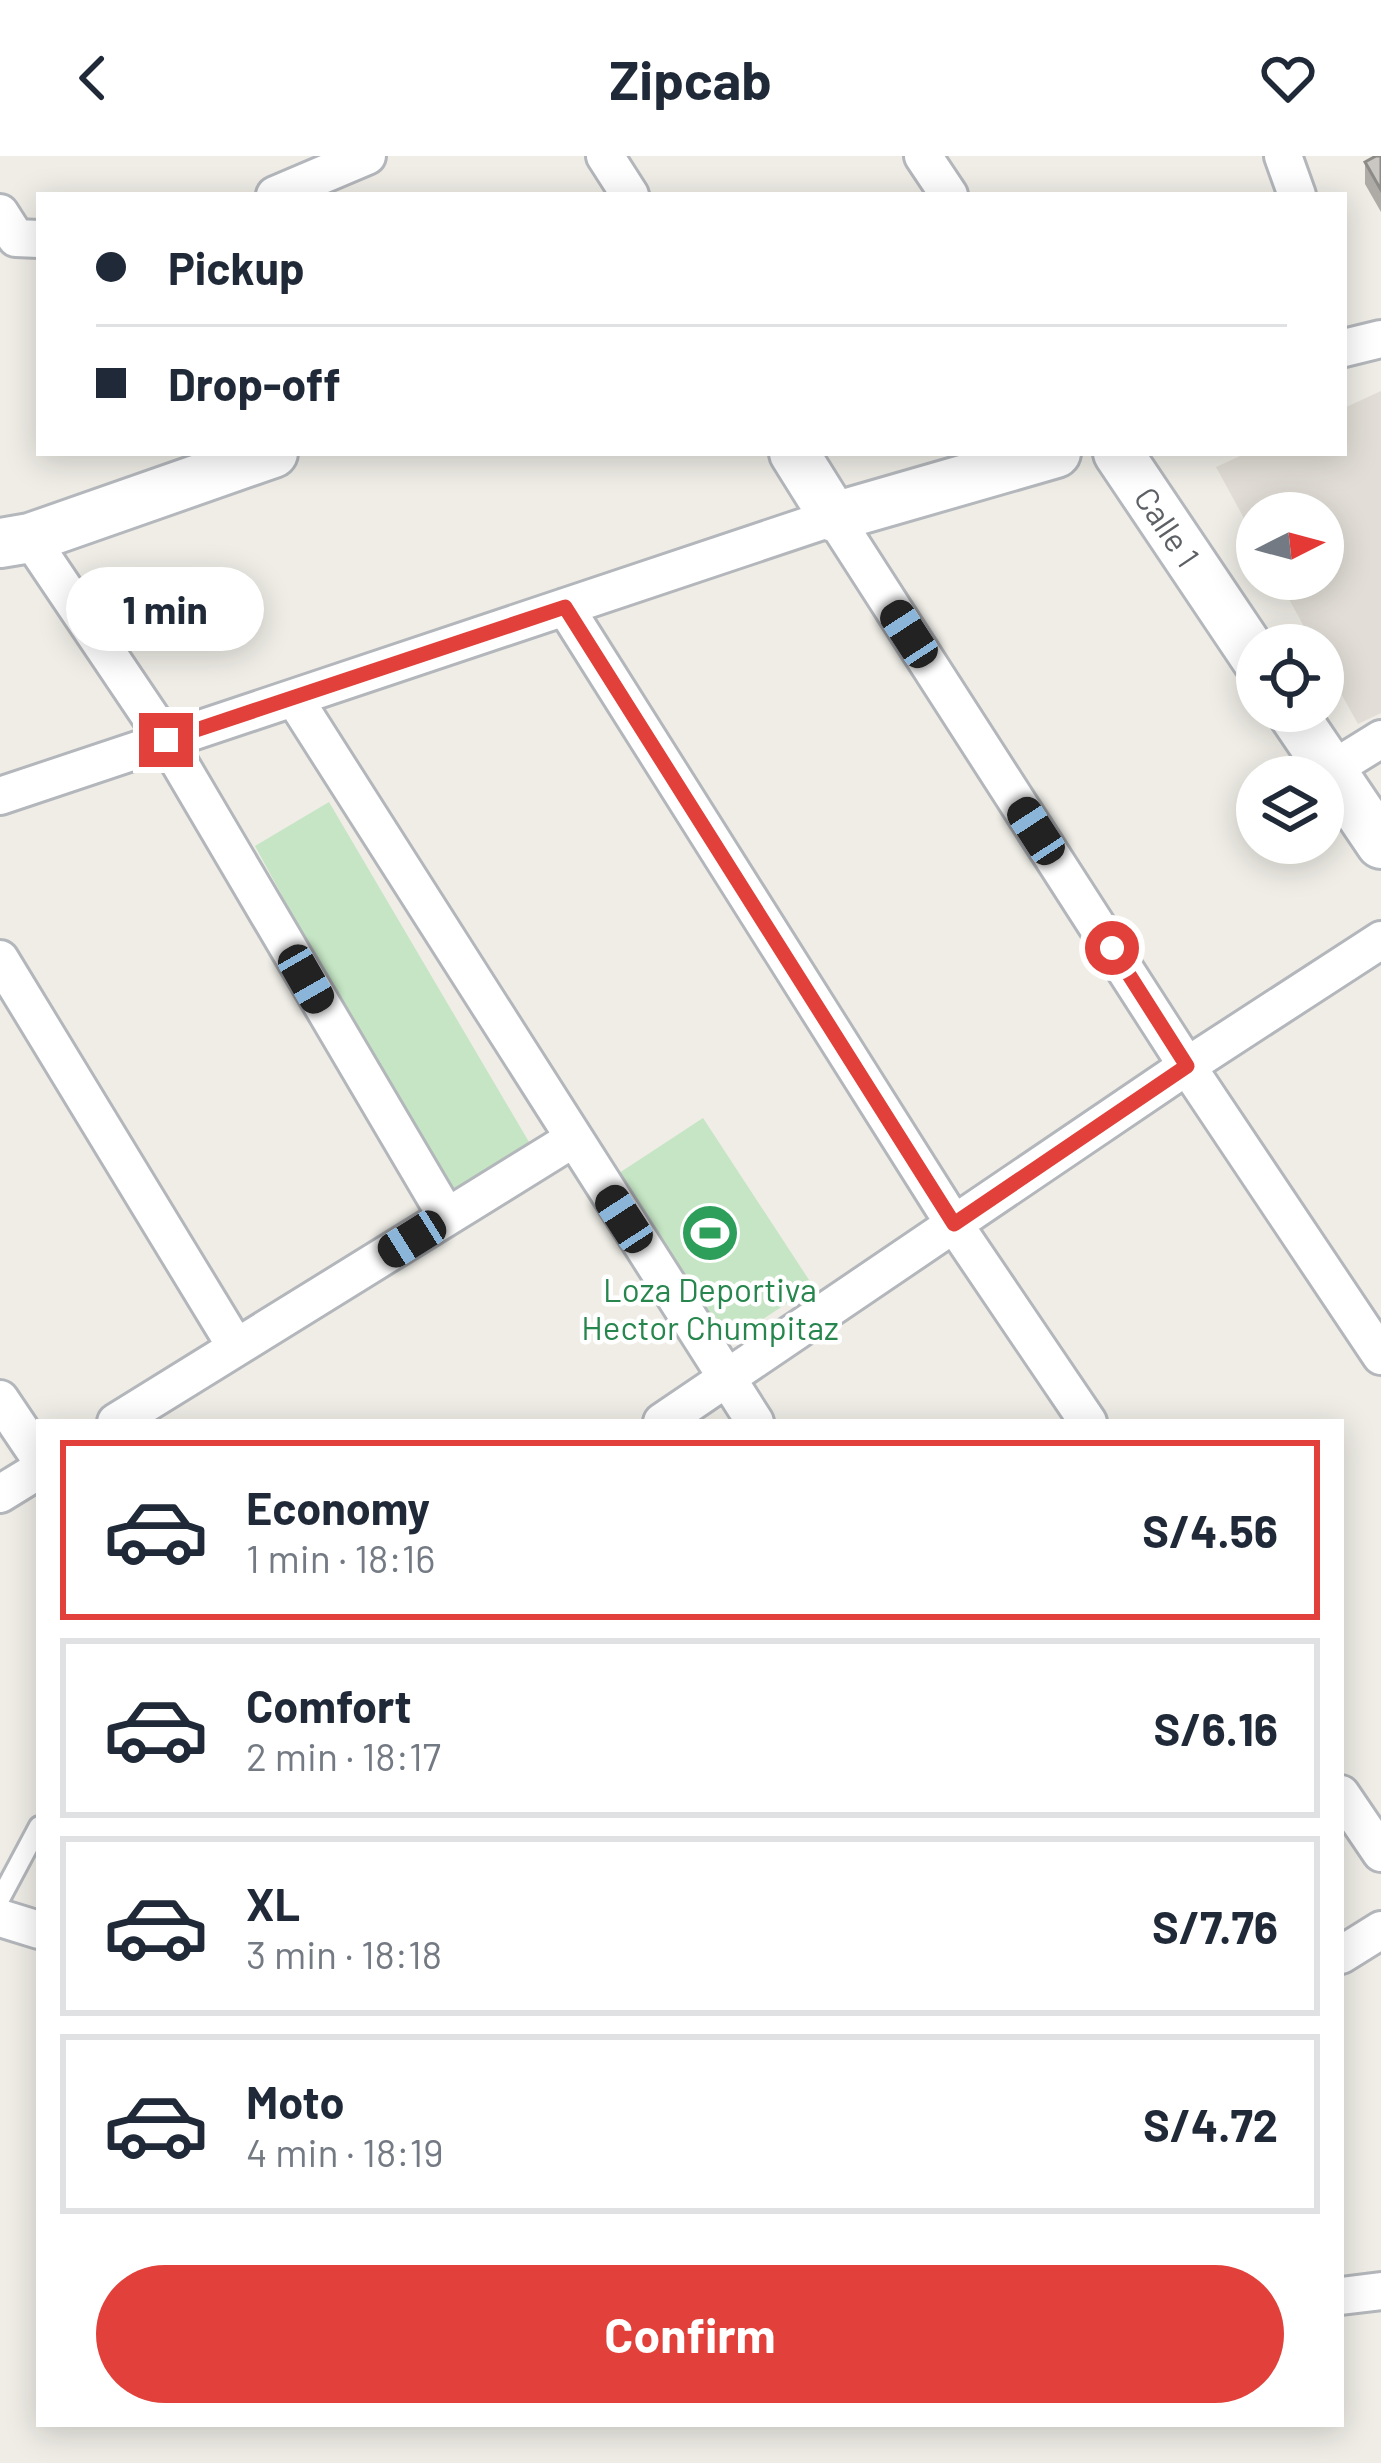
<!DOCTYPE html>
<html lang="en">
<head>
<meta charset="utf-8">
<style>
  body { margin:0; font-family:Barlow,sans-serif; background:#f2f2f3; color:#1f2937; height:100vh; display:flex; flex-direction:column; font-size:45px; white-space:nowrap }
  * { box-sizing:border-box; margin:0 }
  p { font-size:39px; color:#747a83 }
  .icon { flex:none; width:66px; height:66px; fill:none; stroke:currentColor; stroke-width:2; stroke-linecap:round; stroke-linejoin:round }
  .map { position:relative; flex:1; overflow:hidden }
  .side { position:absolute; left:36px; top:1263px; width:1308px; height:1008px; display:flex; flex-direction:column; background:#fff; border-radius:0px; box-shadow:0 6px 30px #0003 }
  .side>* { flex:none }
  .guide { position:absolute; left:36px; top:36px; width:1311px; height:264px; border-radius:0px; box-shadow:0 6px 30px #0003; display:grid; align-content:center; height:264px; padding:0 60px; background:#fff }
  .needle { width:78px; rotate:84deg }
  .buttons { position:absolute; left:1236px; top:336px; display:grid; gap:24px }
  .buttons a { display:grid; place-items:center; width:108px; height:108px; border-radius:50%; background:#fff; box-shadow:0 6px 30px #0003; font-size:60px }
  .end { position:absolute; width:54px; height:54px; margin:-27px; border:15px solid #e1413a; background:#fff; box-shadow:0 0 0 6px #fff }
  .from { border-radius:50% }
  .bubble { position:absolute; height:84px; border-radius:42px; background:#fff; box-shadow:0 6px 30px #0003; font-size:39px; font-weight:700; line-height:84px; text-align:center }
  .car { position:absolute; width:36px; height:72px; margin:-36px -18px; border-radius:15px; box-shadow:0 0 9px 3px #0007; background:linear-gradient(#222 24%,#8ab4d8 0 40%,#222 0 76%,#8ab4d8 0 86%,#222 0) }
  .guide b { display:flex; align-items:center; gap:42px; height:114px; font-size:45px }
  .guide b+b { border-top:3px solid #e0e1e3 }
  .guide i { width:30px; height:30px; background:#1f2937 }
  ul { padding:21px 0 0; list-style:none }
  li { display:flex; align-items:center; gap:36px; height:180px; margin:0 24px 18px; padding:0 36px; border:6px solid #e0e1e3; border-radius:0px }
  li div { flex:1 }
  li b { display:block; font-size:45px }
  li em { font-style:normal; font-weight:700 }
  li.on { border-color:#e1413a }
  li>.icon { width:108px; height:108px; stroke-width:1.5 }
  .cta { display:flex; gap:24px; margin-top:auto; padding:24px 60px }
  .cta a { flex:1; height:138px; border-radius:72px; background:#e1413a; color:#fff; font-size:48px; font-weight:700; line-height:138px; text-align:center }
  header { display:flex; justify-content:space-between; align-items:center; height:156px; padding:0 60px; background:#fff; font-size:54px; font-weight:700 }
  .map>svg:first-child { display:block }
  .education { fill:#e2ded7 }
  .green { fill:#c5e5c4 }
  .lines { fill:none; stroke-linecap:round; stroke-linejoin:round }
  .lane-casing { stroke:#b3b6ba; stroke-width:24 }
  .street-casing { stroke:#b3b6ba; stroke-width:42 }
  .secondary-casing { stroke:#b4b8bc; stroke-width:54 }
  .lane { stroke:#fff; stroke-width:18 }
  .street { stroke:#fff; stroke-width:36 }
  .secondary { stroke:#fff; stroke-width:48 }
  .wall { fill:#aeaba7 }
  .building { fill:#cac7c2; stroke:#8d8b88; stroke-width:3 }
  .route { stroke:#e1413a; stroke-width:15 }
  .labels { text-anchor:middle; stroke-width:9; stroke-linejoin:round; paint-order:stroke }
  .street-label { font-size:33px; fill:#5d6165; stroke:#fff }
  .leisure-label { font-size:33px; fill:#27864d; stroke:#fff }
</style>
</head>
<body>
<header><svg class="icon" aria-label="back" viewBox="0 0 24 24"><path d="M15 5l-7 7 7 7"/></svg>Zipcab<svg class="icon" aria-label="heart" viewBox="0 0 24 24"><path d="M12 20l-8-8c-3-5 5-10 8-4 3-6 11-1 8 4z"/></svg></header>
<div class="map">
<svg width="1381" height="2307" viewBox="0 0 1381 2307">
  <rect width="100%" height="100%" fill="#efede6"/>
  <path class="education" d="M1381,235v322l-23,11 -35,-63v-16h-9l-36,-66h45v-66h-66v29l-41,-75 31,-14h97v-45z"/>
  <path class="green" d="M329,646l200,340 -82,56 -192,-352z
    M703,962l110,168 -95,63 -111,-168z"/>
  <g class="lines">
    <defs>
      <path id="lane" d="M0,1743l39,-73"/>
      <path id="street" d="M605,0l25,39
        M923,0l26,39
        M1283,0l14,39
        M275,39l92,-39
        M0,57l16,25 23,1
        M1344,192l37,-9
        M30,382l136,202 281,477
        M565,451l389,617 134,198
        M294,542l461,724
        M1331,614l50,-31
        M0,640l834,-279 353,549 194,290
        M0,803l236,388
        M0,1243l39,58
        M116,1266l457,-283
        M662,1266l525,-356 194,-126
        M0,1338l39,-24
        M1341,1638l40,59
        M0,1762l39,12
        M1341,1799l40,-25
        M1341,2140l40,-5"/>
      <path id="secondary" d="M794,297l40,64 222,-64
        M1118,297l139,207
        M0,387l30,-5 243,-85
        M1291,555l90,133"/>
    </defs>
    <use href="#lane" class="lane-casing"/>
    <use href="#street" class="street-casing"/>
    <use href="#secondary" class="secondary-casing"/>
    <use href="#lane" class="lane"/>
    <use href="#street" class="street"/>
    <use href="#secondary" class="secondary"/>
  </g>
  <path class="wall" d="M1381,0v56l-16,-28v-22z"/>
  <path class="building" d="M1376,0h5v34l-16,-28z"/>
  <g class="lines">
    <path class="route" d="M166,584l399,-133 389,617 233,-158 -75,-118"/>
  </g>
  <defs>
    <symbol id="stadium-disc" viewBox="-11 -11 22 22"><circle r="9.5" fill="#2e9e5b" stroke="#fff"/><path d="M0-5a6.5 5 0 1 0 0 10a6.5 5 0 1 0 0-10ZM-3.5-1.8h7v3.6h-7Z" fill="#fff"/></symbol>
  </defs>
  <g fill-rule="evenodd">
    <use href="#stadium-disc" x="677" y="1044" width="66" height="66"/>
  </g>
  <g class="labels">
    <g class="street-label">
      <text transform="translate(1167 371) rotate(56)" y="12">Calle 1</text>
    </g>
    <g class="leisure-label">
      <text x="710" y="1146">Loza Deportiva<tspan x="710" dy="38">Hector Chumpitaz</tspan></text>
    </g>
  </g>
</svg>
<div class="buttons">
<a><svg class="needle" viewBox="-14 -14 28 28"><path d="M0-13l5 13h-10z" fill="#e53935"/><path d="M0 13l5-13h-10z" fill="#747a83"/></svg></a>
<a><svg class="icon" aria-label="locate" viewBox="0 0 24 24"><circle cx="12" cy="12" r="6"/><path d="M12 2v4M12 18v4M2 12h4M18 12h4"/></svg></a>
<a><svg class="icon" aria-label="layers" viewBox="0 0 24 24"><path d="M12 4l9 5-9 5-9-5zM3 14l9 5 9-5"/></svg></a>
</div>
<i class="end from" style="left:1112px;top:792px"></i>
<i class="end" style="left:166px;top:584px"></i>
<div class="bubble" style="left:66px;top:411px;width:198px">1 min</div>
<i class="car" style="left:909px;top:478px;rotate:327deg"></i>
<i class="car" style="left:1036px;top:675px;rotate:327deg"></i>
<i class="car" style="left:306px;top:823px;rotate:150deg"></i>
<i class="car" style="left:624px;top:1063px;rotate:327deg"></i>
<i class="car" style="left:412px;top:1083px;rotate:238deg"></i>
<div class="guide">
<b><i class="from"></i>Pickup</b>
<b><i></i>Drop-off</b>
</div>
<section class="side">
<ul>
<li class="on"><svg class="icon" aria-label="car" viewBox="0 0 24 24"><path d="M5 17H2v-5l4-1 3-4h7l3 4 3 1v5h-3M9 17h6M6 11h13"/><circle cx="7" cy="17" r="2"/><circle cx="17" cy="17" r="2"/></svg><div><b>Economy</b><p>1 min · 18:16</p></div><em>S/4.56</em></li>
<li><svg class="icon" aria-label="car" viewBox="0 0 24 24"><path d="M5 17H2v-5l4-1 3-4h7l3 4 3 1v5h-3M9 17h6M6 11h13"/><circle cx="7" cy="17" r="2"/><circle cx="17" cy="17" r="2"/></svg><div><b>Comfort</b><p>2 min · 18:17</p></div><em>S/6.16</em></li>
<li><svg class="icon" aria-label="car" viewBox="0 0 24 24"><path d="M5 17H2v-5l4-1 3-4h7l3 4 3 1v5h-3M9 17h6M6 11h13"/><circle cx="7" cy="17" r="2"/><circle cx="17" cy="17" r="2"/></svg><div><b>XL</b><p>3 min · 18:18</p></div><em>S/7.76</em></li>
<li><svg class="icon" aria-label="car" viewBox="0 0 24 24"><path d="M5 17H2v-5l4-1 3-4h7l3 4 3 1v5h-3M9 17h6M6 11h13"/><circle cx="7" cy="17" r="2"/><circle cx="17" cy="17" r="2"/></svg><div><b>Moto</b><p>4 min · 18:19</p></div><em>S/4.72</em></li>
</ul>
<div class="cta"><a>Confirm</a></div>
</section>
</div>
</body>
</html>
